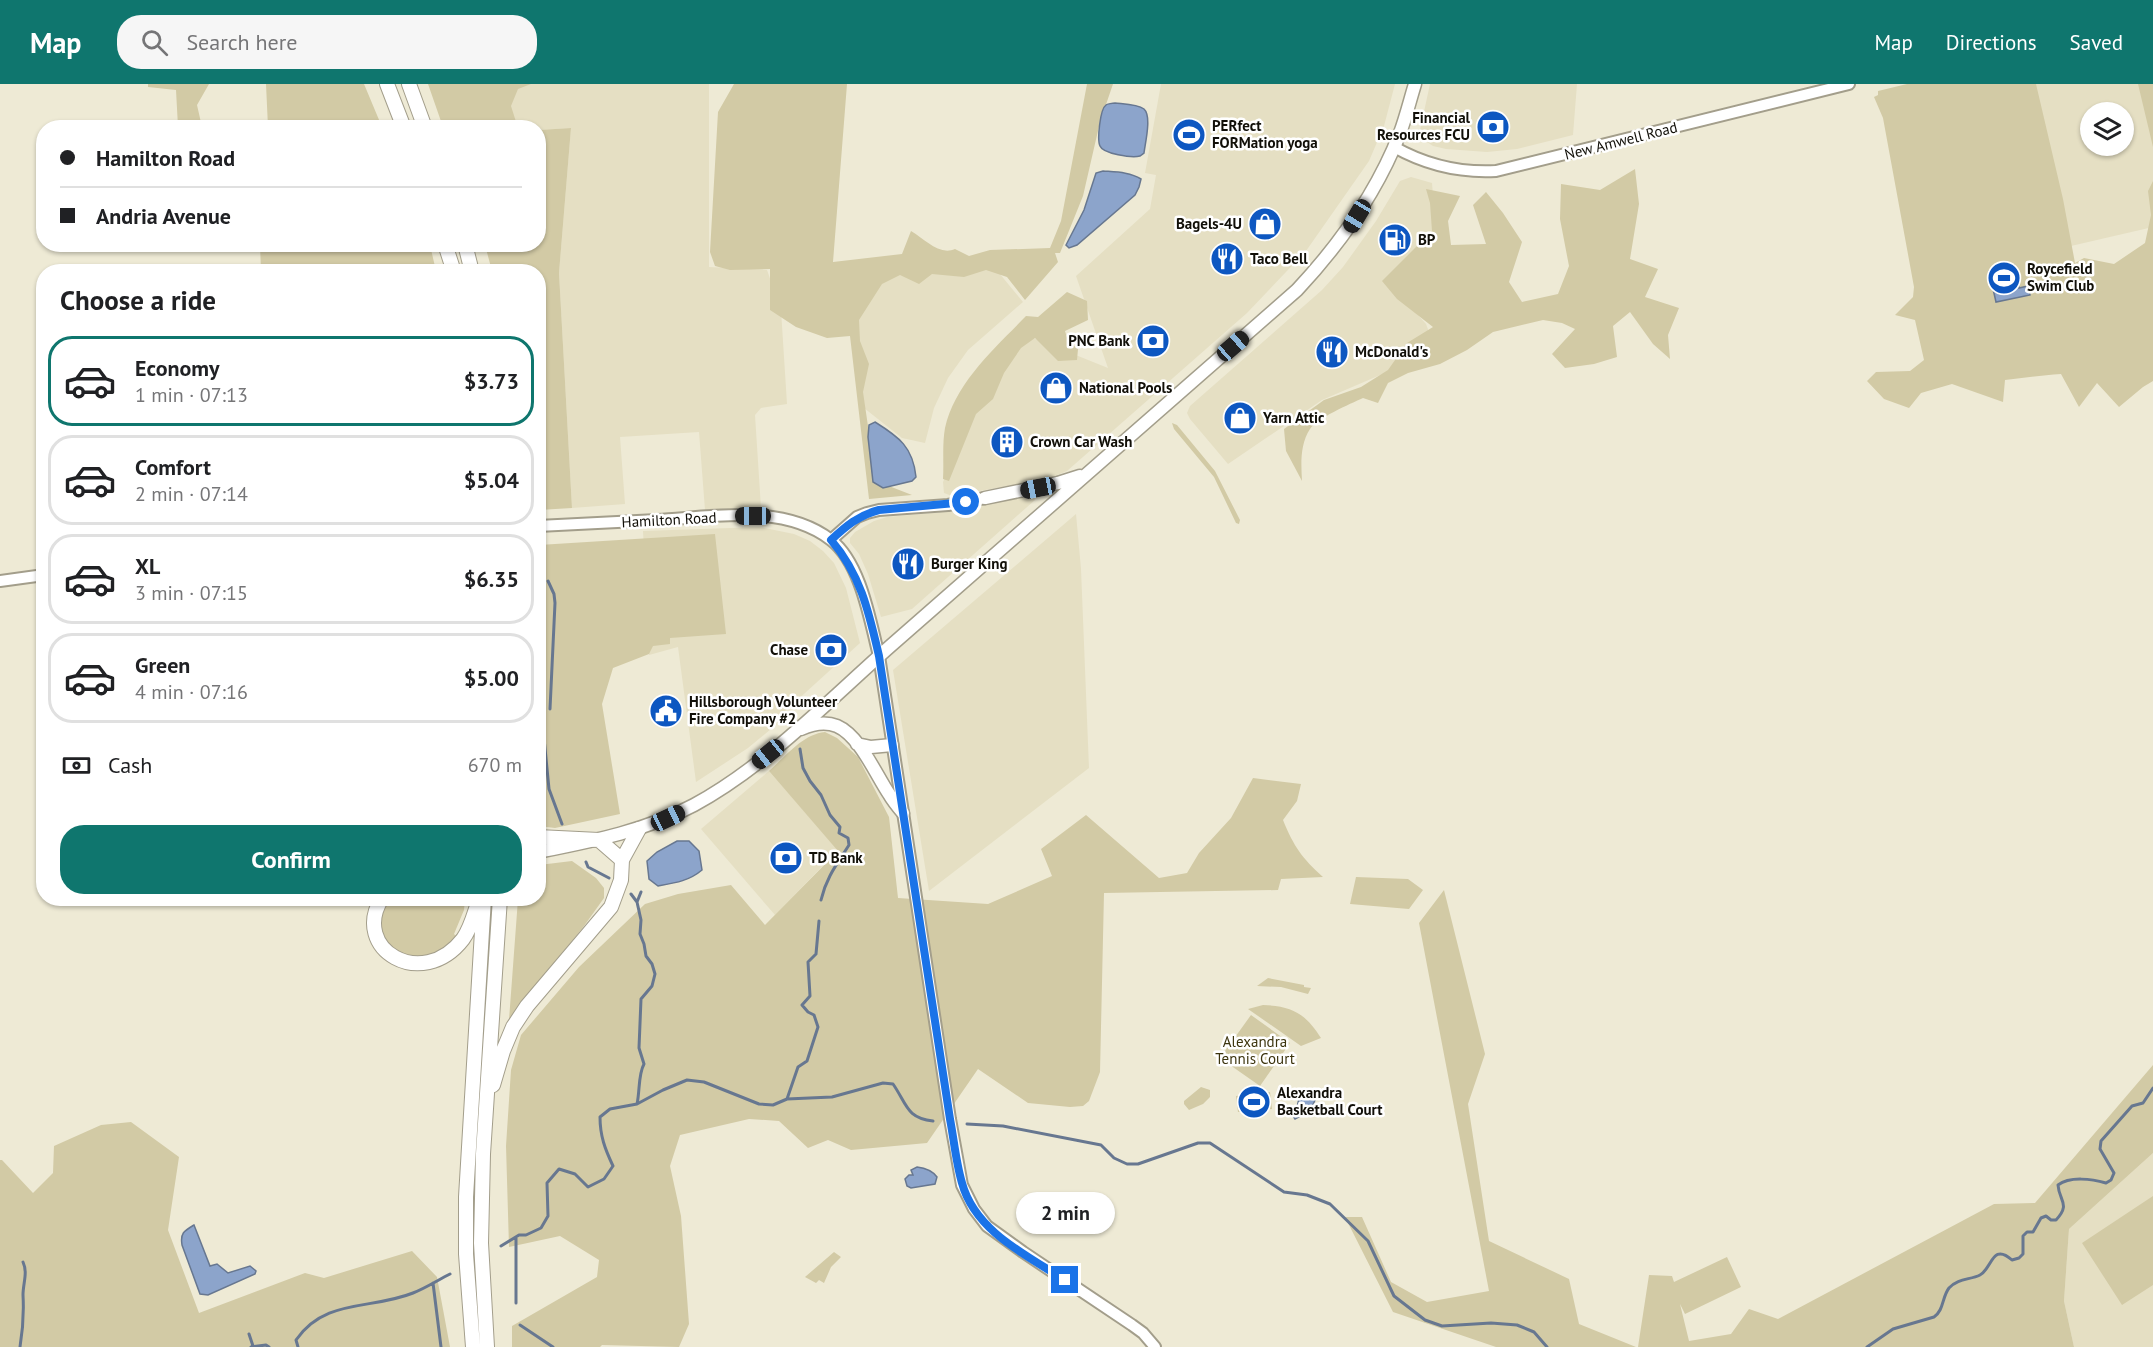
<!DOCTYPE html>
<html lang="en">
<head>
<meta charset="utf-8">
<style>
  body { margin:0; font-family:"PT Sans",sans-serif; background:#f6f6f6; color:#202124; height:100vh; display:flex; flex-direction:column; font-size:22px; white-space:nowrap }
  * { box-sizing:border-box; margin:0 }
  p { font-size:20px; color:#757577 }
  .icon { flex:none; width:33px; height:33px; fill:none; stroke:currentColor; stroke-width:2; stroke-linecap:round; stroke-linejoin:round }
  .map { position:relative; flex:1; overflow:hidden }
  .drawer { position:absolute; left:36px; top:180px; width:510px; height:642px; display:flex; flex-direction:column; background:#fff; border-radius:24px; box-shadow:0 2px 4px #0004 }
  .drawer>* { flex:none }
  .guide { position:absolute; left:36px; top:36px; width:510px; height:132px; border-radius:24px; box-shadow:0 2px 4px #0004; display:grid; align-content:center; height:132px; padding:0 24px; background:#fff }
  .fabs { position:absolute; left:2080px; top:18px; display:grid; gap:12px }
  .fabs a { display:grid; place-items:center; width:54px; height:54px; border-radius:50%; background:#fff; box-shadow:0 2px 4px #0004; font-size:30px }
  .end { position:absolute; width:27px; height:27px; margin:-14px; border:8px solid #1a73e8; background:#fff; box-shadow:0 0 0 3px #fff }
  .from { border-radius:50% }
  .bubble { position:absolute; height:42px; border-radius:21px; background:#fff; box-shadow:0 2px 4px #0004; font-size:20px; font-weight:800; line-height:42px; text-align:center }
  .car { position:absolute; width:18px; height:36px; margin:-18px -9px; border-radius:8px; box-shadow:0 0 4px 2px #0007; background:linear-gradient(#222 24%,#8ab4d8 0 40%,#222 0 76%,#8ab4d8 0 86%,#222 0) }
  .guide b { display:flex; align-items:center; gap:21px; height:57px; font-size:22px }
  .guide b+b { border-top:2px solid #e0e0e0 }
  .guide i { width:15px; height:15px; background:#202124 }
  ul { padding:0; list-style:none }
  li { display:flex; align-items:center; gap:18px; height:90px; margin:0 12px 9px; padding:0 12px; border:3px solid #e0e0e0; border-radius:24px }
  li div { flex:1 }
  li b { display:block; font-size:22px }
  li em { font-style:normal; font-weight:800 }
  li.current { border-color:#0f766e }
  li>.icon { width:54px; height:54px; stroke-width:1.5 }
  h2 { padding:0 24px; font-size:27px; line-height:72px }
  .pay { display:flex; align-items:center; gap:15px; height:66px; padding:0 24px; font-size:22px }
  .pay p { margin-inline-start:auto }
  .primary-button { display:flex; gap:12px; margin-top:auto; padding:12px 24px }
  .primary-button a { flex:1; height:69px; border-radius:24px; background:#0f766e; color:#fff; font-size:24px; font-weight:800; line-height:69px; text-align:center }
  header { display:flex; align-items:center; gap:36px; box-sizing:border-box; height:84px; padding:0 30px; background:#0f766e; color:#fff }
  header strong { font-size:28px }
  nav { display:flex; gap:33px; margin-inline-start:auto; font-size:21px }
  .search { width:420px; height:54px; background:#f6f6f6; display:flex; align-items:center; gap:15px; box-sizing:border-box; padding:0 21px; border-radius:24px; color:#757577; font-size:22px }
  .map>svg:first-child { display:block }
  .built { fill:#e5dfc3; fill-rule:evenodd }
  .green { fill:#d2caa5 }
  .water { fill:#8ca4cb; stroke:#677790; stroke-width:1.5 }
  .lines { fill:none; stroke-linecap:round; stroke-linejoin:round }
  .stream { stroke:#677790; stroke-width:3 }
  .secondary-casing { stroke:#a39e8b; stroke-width:14 }
  .primary-casing { stroke:#a39e8b; stroke-width:15 }
  .highway-casing { stroke:#a39e8b; stroke-width:16 }
  .secondary { stroke:#fff; stroke-width:10 }
  .primary { stroke:#fff; stroke-width:12 }
  .highway { stroke:#fff; stroke-width:14 }
  .route { stroke:#1a73e8; stroke-width:8 }
  .labels { text-anchor:middle; stroke-width:5; stroke-linejoin:round; paint-order:stroke }
  .poi-label { font-size:15px; font-weight:bold; fill:#110f08; stroke:#fff; text-anchor:start }
  .street-label { font-size:15px; fill:#110f08; stroke:#fff }
  .park-label { font-size:15px; fill:#3c340e; stroke:#fff }
</style>
</head>
<body>
<header>
<strong>Map</strong>
<div class="search"><svg class="icon" aria-label="search" viewBox="0 0 24 24"><circle cx="10" cy="10" r="6"/><path d="M15 15l6 6"/></svg>Search here</div>
<nav><a>Map</a><a>Directions</a><a>Saved</a></nav>
</header>
<div class="map">
<svg width="2153" height="1263" viewBox="0 0 2153 1263">
  <rect width="100%" height="100%" fill="#eeead5"/>
  <path class="built" d="M514,0h195v183l58,3 14,40 6,94 -26,4 -6,7 6,93 -56,2 -6,-78 -79,5 5,67 -53,4 -13,-235 12,-145 -32,2 -1,-2 -20,-1 -15,-38z
    M1161,0h234l-11,42 -15,35 -63,90 -59,62 -180,158 -17,7 -98,18 -8,-3 -1,-11 34,-77 44,-72 87,35 -32,-92 74,-67 6,-34 -11,-2z
    M1430,0h147l-4,51 -56,14 -30,3 -41,-3 -13,-3 -9,-6 -4,-10z
    M2033,0h108l12,52v91l-82,19zM2091,28h33v34h-33z
    M1411,93l21,6 4,48 -49,49 39,44 10,27 -114,49 -94,64 -38,-45 -3,-6 3,-7 132,-116 21,-23 33,-46 24,-40z
    M893,183l102,1 28,34 -55,48 -20,28 -14,30 -9,35 -23,-5 -38,-30 -8,-91z
    M1034,412l1,4 -123,109 -31,8 -13,-43 -9,-20 -9,-11v-5l5,-6 19,-11 13,-4 47,-4z
    M1076,430l5,55 8,199 -160,123 -36,-221z
    M759,443l35,7 16,7 13,10 11,12 12,25 14,55 -77,70v6l-35,29 -52,34 -18,-135 -29,8 -6,-124z
    M769,687l69,79 -63,65 -74,-86z
    M2153,1069v194h-79l-10,-46 5,-72z"/>
  <path class="green" d="M148,0h61l-12,21 5,22h-24l-2,-37 -28,-3z
    M266,0h98l18,43h-114z
    M428,0h103l-13,5 -7,17 7,22 -75,-1z
    M734,0h113l-14,178 69,-8 9,-23c14,8 28,25 44,18l14,7 21,-6 60,-2 11,-27 26,-137h26l-13,38 -17,74 -23,57h-5l3,9 -33,38 -18,-23 -21,-7 -22,7 -32,-3 -13,10 -19,-9 -18,9 -23,36 1,21 9,23 -6,28 13,89 36,14 -43,4 -19,-163 -23,2 -31,-11 -26,-17v-41l-40,1 -15,-4 -5,-14 8,-140z
    M1907,0h129l27,115 12,64 9,-5 30,6 31,-21 6,-28 -3,-24 5,-10v200l-10,6 -24,20 -22,-24 -18,24 -18,-33c-19,1 -37,4 -56,6l-2,22 -51,-18 -31,9 -12,15 -25,-9 -17,-18 9,-9 34,-1 14,-11 -9,-40 -20,-5 18,-18 1,-10 -31,-169 -9,-21 4,-2v-4z
    M2138,0h15v63z
    M571,44l-12,145 13,235 -33,2 -1,-238 -46,-1 -7,-26 53,-1 1,-114z
    M1635,85l4,35 -9,55 28,10 -13,28 34,11 -11,27 2,24 -17,-15 -23,-32 -17,14 4,31 -23,7 -29,4 -13,-14 23,-25 -13,-6 -19,-3 -50,12 -26,18 -27,14 -32,9 -20,10 -10,20 -15,-5c-13,6 -46,20 -53,31 -10,15 -9,35 -8,52l-16,-30 -2,-22 40,-29 37,-13 27,-17 19,-27 26,-16 -36,-28 -15,-18 50,-50 -2,-28 -4,-14 34,7 -12,25 3,24 35,-1 -13,-39 13,-13 17,21 19,29 -13,40 13,20 36,-8 11,-28 -9,-47 1,-35 39,6z
    M260,161h170l6,26h-175z
    M1067,208l20,9 1,19 -23,11 3,10 10,8 -1,11 -19,1 -23,-23 -14,10 -17,25 -11,26 -17,15 -27,67 -6,-2c1,-16 -1,-35 2,-51 10,-45 50,-80 81,-112l12,1z
    M1172,339l5,2 38,46 25,49 -1,4 -3,-1 -22,-46 -40,-48z
    M715,450l11,100 -56,4v6l-17,2 -4,8 -36,14 -11,36 18,110 -65,14 -16,-2v-281z
    M825,648l12,6 21,19 31,60 9,81 90,6 64,-28 -11,-27 45,-34 73,63 28,-5 12,-20 32,-35 22,-40 48,6 -4,17 -14,19c11,27 19,38 40,57l-42,2 -3,11 -174,3 -4,179 -11,29 -6,5 -13,1 -42,-4 -50,-34 -51,74 -76,7 -23,-10 -20,8 -29,-27 -30,-2 -69,16 -10,31 11,50 8,108 -10,23 -77,-2 -2,2h-88v-21l85,-49 2,-17 -39,-24 -51,11 -3,-101 5,-76 10,-35 58,-68 66,-63 33,-10 53,-9 34,40 73,-74 -69,-80c17,-15 34,-37 56,-39z
    M572,777l24,17 8,10v10l-20,28 -75,94 9,-121 20,-1 1,-33z
    M1356,793l52,2 15,11 -14,19 -59,-5z
    M1444,806l41,164 -17,50 21,137 80,38 10,45 57,23h-140l-103,-35 -48,-95h17l29,65 36,20 62,-11 -70,-368z
    M388,815h77l-1,11 -10,24 3,3 -22,21 -37,-3c-17,-19 -24,-32 -10,-56z
    M1268,894l36,7v2l7,1 -3,6 -27,-7 -24,-1z
    M1263,921c29,1 42,8 58,33l-20,8 -53,-37z
    M1251,931l39,28 -30,43 -40,-28z
    M2153,981v88l-84,76 -5,72 10,46h-436l11,-72 23,1 2,6 53,-25 14,30 -56,27 -5,-10 9,37 42,-7 18,-25 29,10 216,-115 41,-1z
    M1201,1003l9,3v7l-7,7 -14,6 -5,-6v-3z
    M1270,1008l2,17 -34,3 -2,-16z
    M131,1038l48,35 -11,73 31,83 106,-40 19,5 88,-27 25,26 13,70h-450v-187h2l31,33 20,-20 1,-27 47,-21z
    M2153,1112v89l-31,20 -40,-62z
    M834,1168l7,5 -10,10 -7,16 -5,-3 -3,3 -11,-6z"/>
  <path class="water" d="M1115,19c8,1 22,1 29,6 8,7 1,35 0,44l-4,3c-8,2 -37,-2 -40,-10 -3,-6 0,-37 6,-41 1,-1 7,-2 9,-2z
    M1103,87c13,1 27,1 38,8l-2,8 -4,8 -58,50 -8,3 -3,-3 18,-35 12,-37z
    M2014,181l5,23 9,-2 2,9 -34,7 -7,-31z
    M875,338c24,15 38,25 41,55l-4,4 -29,7 -10,-6 -5,-45 1,-12z
    M677,757h12l10,10 3,19c-13,11 -27,13 -44,16l-9,-7 -2,-18 10,-9z
    M1301,1006l16,6 -7,15 -15,8 -5,-7 7,-5z
    M917,1083c8,1 15,3 20,10l-2,7 -24,4 -4,-2 -2,-7 4,-4h4l-2,-5z
    M194,1141l16,41 7,-2 11,9 22,-7 6,5 -1,3 -47,21 -8,-1 -18,-49c-2,-12 2,-14 12,-20z"/>
  <g class="lines">
    <path class="stream" d="M548,497l6,13 1,9 -5,106
      M543,644l6,61 13,35
      M800,665l3,19 7,13 11,14 9,20 10,12 -1,6 9,5 1,7c-12,19 -23,33 -28,55
      M586,778l2,5 21,11
      M631,810l6,8 4,18 -1,14 4,10 2,12 6,8 3,10 -3,12 -11,13 -2,49 5,16c-6,11 -4,27 -7,40
      M637,818l4,-10
      M787,1015l11,-32 9,-6 11,-34 -4,-12 -6,-3 -6,-7 8,-9 -2,-34 8,-8 3,-33
      M967,1040l36,2 98,19 13,13 13,6h11l60,-21h12l74,49 23,3 23,9 38,37 26,55 31,24 17,6 49,-3 26,2 17,7 13,15
      M501,1162l18,-11h7l15,-7 7,-12 -1,-33 12,-14 16,5 13,13 16,-8 9,-13c-8,-17 -13,-30 -13,-49l10,-8 27,-5 26,-14 24,-10 17,2 55,22 14,1 14,-6 45,-2 51,-14 10,1c14,20 13,34 40,37
      M433,1199l8,64
      M516,1219v-66
      M520,1241l33,22
      M249,1250l4,12
      M20,1263c3,-18 4,-34 3,-52 0,-12 5,-22 0,-33
      M251,1263l15,-2 3,2
      M298,1263l-2,-7c29,-42 75,-30 117,-47 13,-5 25,-13 37,-19
      M1867,1263l26,-18 41,-12c10,-7 8,-20 15,-29 9,-10 21,-8 31,-13 12,-6 12,-33 32,-15l7,-2 4,-4v-18l4,-4h6l8,-14 5,-2 5,4h5c15,-16 3,-19 2,-35 12,-9 34,-6 48,-2l5,-3 3,-7 -14,-24 1,-8 31,-35 11,-3 10,-15"/>
    <defs>
      <path id="secondary" d="M1394,63c32,18 65,26 102,24l353,-87
        M538,442c40,-2 80,-4 119,-6 55,-3 126,-17 174,20 30,23 39,81 48,116l71,463 12,66 12,24 13,17 36,26 109,73 11,8 12,14
        M831,456l26,-23 10,-4 12,-3 69,-5 37,-7
        M0,497l44,-6"/>
      <path id="primary" d="M985,414l73,-15 22,-7
        M801,645c11,-5 24,-8 36,-3 23,10 39,49 52,68 4,7 9,13 14,19
        M857,660l14,3 21,-2
        M538,768c55,-11 107,-21 156,-47 74,-40 139,-109 201,-163 135,-117 269,-234 402,-352 44,-47 80,-98 103,-157 6,-16 10,-33 15,-49"/>
      <path id="highway" d="M387,0l17,44
        M409,0l16,44
        M445,160l9,28
        M465,160l7,28
        M538,753l61,3 23,20
        M382,814c-32,51 40,94 81,41 8,-11 11,-25 16,-39
        M493,1001l10,-34 10,-24 14,-21 84,-99 10,-27 1,-20 17,-31
        M473,1263l-7,-93v-57l18,-299
        M487,1263l-6,-104 2,-89 17,-256"/>
    </defs>
    <use href="#secondary" class="secondary-casing"/>
    <use href="#primary" class="primary-casing"/>
    <use href="#highway" class="highway-casing"/>
    <use href="#secondary" class="secondary"/>
    <use href="#primary" class="primary"/>
    <use href="#highway" class="highway"/>
  </g>
  <g class="lines">
    <path class="route" d="M966,418l-87,8c-20,5 -33,16 -48,30 30,35 38,73 48,116l71,463c4,21 6,44 12,64 13,48 64,72 103,97"/>
  </g>
  <defs>
    <symbol id="bank-disc" viewBox="-11 -11 22 22"><circle r="9.5" fill="#0d57c1" stroke="#fff"/><path d="M-6-4H6V4H-6ZM0-2.3a2.3 2.3 0 1 0 0 4.6a2.3 2.3 0 1 0 0-4.6Z" fill="#fff"/></symbol>
    <symbol id="stadium-disc" viewBox="-11 -11 22 22"><circle r="9.5" fill="#0d57c1" stroke="#fff"/><path d="M0-5a6.5 5 0 1 0 0 10a6.5 5 0 1 0 0-10ZM-3.5-1.8h7v3.6h-7Z" fill="#fff"/></symbol>
    <symbol id="shop-disc" viewBox="-11 -11 22 22"><circle r="9.5" fill="#0d57c1" stroke="#fff"/><path d="M-5-2.5h2.3a2.7 3.5 0 0 1 5.4 0H5L5.5 6h-11ZM-1.5-2.5h3a1.5 2.3 0 0 0-3 0Z" fill="#fff"/></symbol>
    <symbol id="fuel-disc" viewBox="-11 -11 22 22"><circle r="9.5" fill="#0d57c1" stroke="#fff"/><path d="M-5.5-6h7V0h2V4h1.3V-2.5L3-4.5l.8-.8L6-3V5H2.5V1h-1V6h-7ZM-4.2-4.7v3.2H.2V-4.7Z" fill="#fff"/></symbol>
    <symbol id="restaurant-disc" viewBox="-11 -11 22 22"><circle r="9.5" fill="#0d57c1" stroke="#fff"/><path d="M-5-6h1v4h1v-4h1v4h1v-4h1v5L-1.5 .5V6h-2V.5L-5-1ZM5-6V6H3V1.5H1.5Q1.5-4 5-6Z" fill="#fff"/></symbol>
    <symbol id="building-disc" viewBox="-11 -11 22 22"><circle r="9.5" fill="#0d57c1" stroke="#fff"/><path d="M-4-6H4V6H1V3H-1V6H-4ZM-2.5-4.3h1.7v1.8h-1.7ZM.8-4.3h1.7v1.8H.8ZM-2.5-1h1.7V.8h-1.7ZM.8-1h1.7V.8H.8Z" fill="#fff"/></symbol>
    <symbol id="civic-disc" viewBox="-11 -11 22 22"><circle r="9.5" fill="#0d57c1" stroke="#fff"/><path d="M-.6-6.5H3V-4.5H.6V-3L4-1V1h2V6H-6V1h2V-1L-.6-3ZM-1.2 2.5V6h2.4V2.5Z" fill="#fff"/></symbol>
  </defs>
  <g fill-rule="evenodd">
    <use href="#bank-disc" x="1474" y="24" width="38" height="38"/>
    <use href="#stadium-disc" x="1170" y="32" width="38" height="38"/>
    <use href="#shop-disc" x="1246" y="121" width="38" height="38"/>
    <use href="#fuel-disc" x="1376" y="137" width="38" height="38"/>
    <use href="#restaurant-disc" x="1208" y="156" width="38" height="38"/>
    <use href="#stadium-disc" x="1985" y="175" width="38" height="38"/>
    <use href="#bank-disc" x="1134" y="238" width="38" height="38"/>
    <use href="#restaurant-disc" x="1313" y="249" width="38" height="38"/>
    <use href="#shop-disc" x="1037" y="285" width="38" height="38"/>
    <use href="#shop-disc" x="1221" y="315" width="38" height="38"/>
    <use href="#building-disc" x="988" y="339" width="38" height="38"/>
    <use href="#restaurant-disc" x="889" y="461" width="38" height="38"/>
    <use href="#bank-disc" x="812" y="547" width="38" height="38"/>
    <use href="#civic-disc" x="647" y="608" width="38" height="38"/>
    <use href="#bank-disc" x="767" y="755" width="38" height="38"/>
    <use href="#stadium-disc" x="1235" y="999" width="38" height="38"/>
  </g>
  <g class="labels">
    <g class="poi-label">
      <text x="1470" y="39" text-anchor="end">Financial<tspan x="1470" dy="17">Resources FCU</tspan></text>
      <text x="1212" y="47">PERfect<tspan x="1212" dy="17">FORMation yoga</tspan></text>
      <text x="1242" y="145" text-anchor="end">Bagels-4U</text>
      <text x="1418" y="161">BP</text>
      <text x="1250" y="180">Taco Bell</text>
      <text x="2027" y="190">Roycefield<tspan x="2027" dy="17">Swim Club</tspan></text>
      <text x="1130" y="262" text-anchor="end">PNC Bank</text>
      <text x="1355" y="273">McDonald's</text>
      <text x="1079" y="309">National Pools</text>
      <text x="1263" y="339">Yarn Attic</text>
      <text x="1030" y="363">Crown Car Wash</text>
      <text x="931" y="485">Burger King</text>
      <text x="808" y="571" text-anchor="end">Chase</text>
      <text x="689" y="623">Hillsborough Volunteer<tspan x="689" dy="17">Fire Company #2</tspan></text>
      <text x="809" y="779">TD Bank</text>
      <text x="1277" y="1014">Alexandra<tspan x="1277" dy="17">Basketball Court</tspan></text>
    </g>
    <g class="street-label">
      <text transform="translate(1621 57) rotate(-14)" y="5">New Amwell Road</text>
      <text transform="translate(669 436) rotate(-3)" y="5">Hamilton Road</text>
    </g>
    <g class="park-label">
      <text x="1255" y="963">Alexandra<tspan x="1255" dy="17">Tennis Court</tspan></text>
    </g>
  </g>
</svg>
<div class="fabs">
<a><svg class="icon" aria-label="layers" viewBox="0 0 24 24"><path d="M12 4l9 5-9 5-9-5zM3 14l9 5 9-5"/></svg></a>
</div>
<i class="end from" style="left:966px;top:418px"></i>
<i class="end" style="left:1065px;top:1196px"></i>
<div class="bubble" style="left:1016px;top:1108px;width:99px">2 min</div>
<i class="car" style="left:1357px;top:132px;rotate:211deg"></i>
<i class="car" style="left:1233px;top:262px;rotate:49deg"></i>
<i class="car" style="left:1038px;top:404px;rotate:259deg"></i>
<i class="car" style="left:753px;top:432px;rotate:270deg"></i>
<i class="car" style="left:768px;top:670px;rotate:231deg"></i>
<i class="car" style="left:668px;top:734px;rotate:65deg"></i>
<div class="guide">
<b><i class="from"></i>Hamilton Road</b>
<b><i></i>Andria Avenue</b>
</div>
<section class="drawer">
<h2>Choose a ride</h2>
<ul>
<li class="current"><svg class="icon" aria-label="car" viewBox="0 0 24 24"><path d="M5 17H2v-5l4-1 3-4h7l3 4 3 1v5h-3M9 17h6M6 11h13"/><circle cx="7" cy="17" r="2"/><circle cx="17" cy="17" r="2"/></svg><div><b>Economy</b><p>1 min · 07:13</p></div><em>$3.73</em></li>
<li><svg class="icon" aria-label="car" viewBox="0 0 24 24"><path d="M5 17H2v-5l4-1 3-4h7l3 4 3 1v5h-3M9 17h6M6 11h13"/><circle cx="7" cy="17" r="2"/><circle cx="17" cy="17" r="2"/></svg><div><b>Comfort</b><p>2 min · 07:14</p></div><em>$5.04</em></li>
<li><svg class="icon" aria-label="car" viewBox="0 0 24 24"><path d="M5 17H2v-5l4-1 3-4h7l3 4 3 1v5h-3M9 17h6M6 11h13"/><circle cx="7" cy="17" r="2"/><circle cx="17" cy="17" r="2"/></svg><div><b>XL</b><p>3 min · 07:15</p></div><em>$6.35</em></li>
<li><svg class="icon" aria-label="car" viewBox="0 0 24 24"><path d="M5 17H2v-5l4-1 3-4h7l3 4 3 1v5h-3M9 17h6M6 11h13"/><circle cx="7" cy="17" r="2"/><circle cx="17" cy="17" r="2"/></svg><div><b>Green</b><p>4 min · 07:16</p></div><em>$5.00</em></li>
</ul>
<div class="pay"><svg class="icon" aria-label="cash" viewBox="0 0 24 24"><path d="M3 7h18v10H3z"/><circle cx="12" cy="12" r="2"/></svg>Cash<p>670 m</p></div>
<div class="primary-button"><a>Confirm</a></div>
</section>
</div>
</body>
</html>
